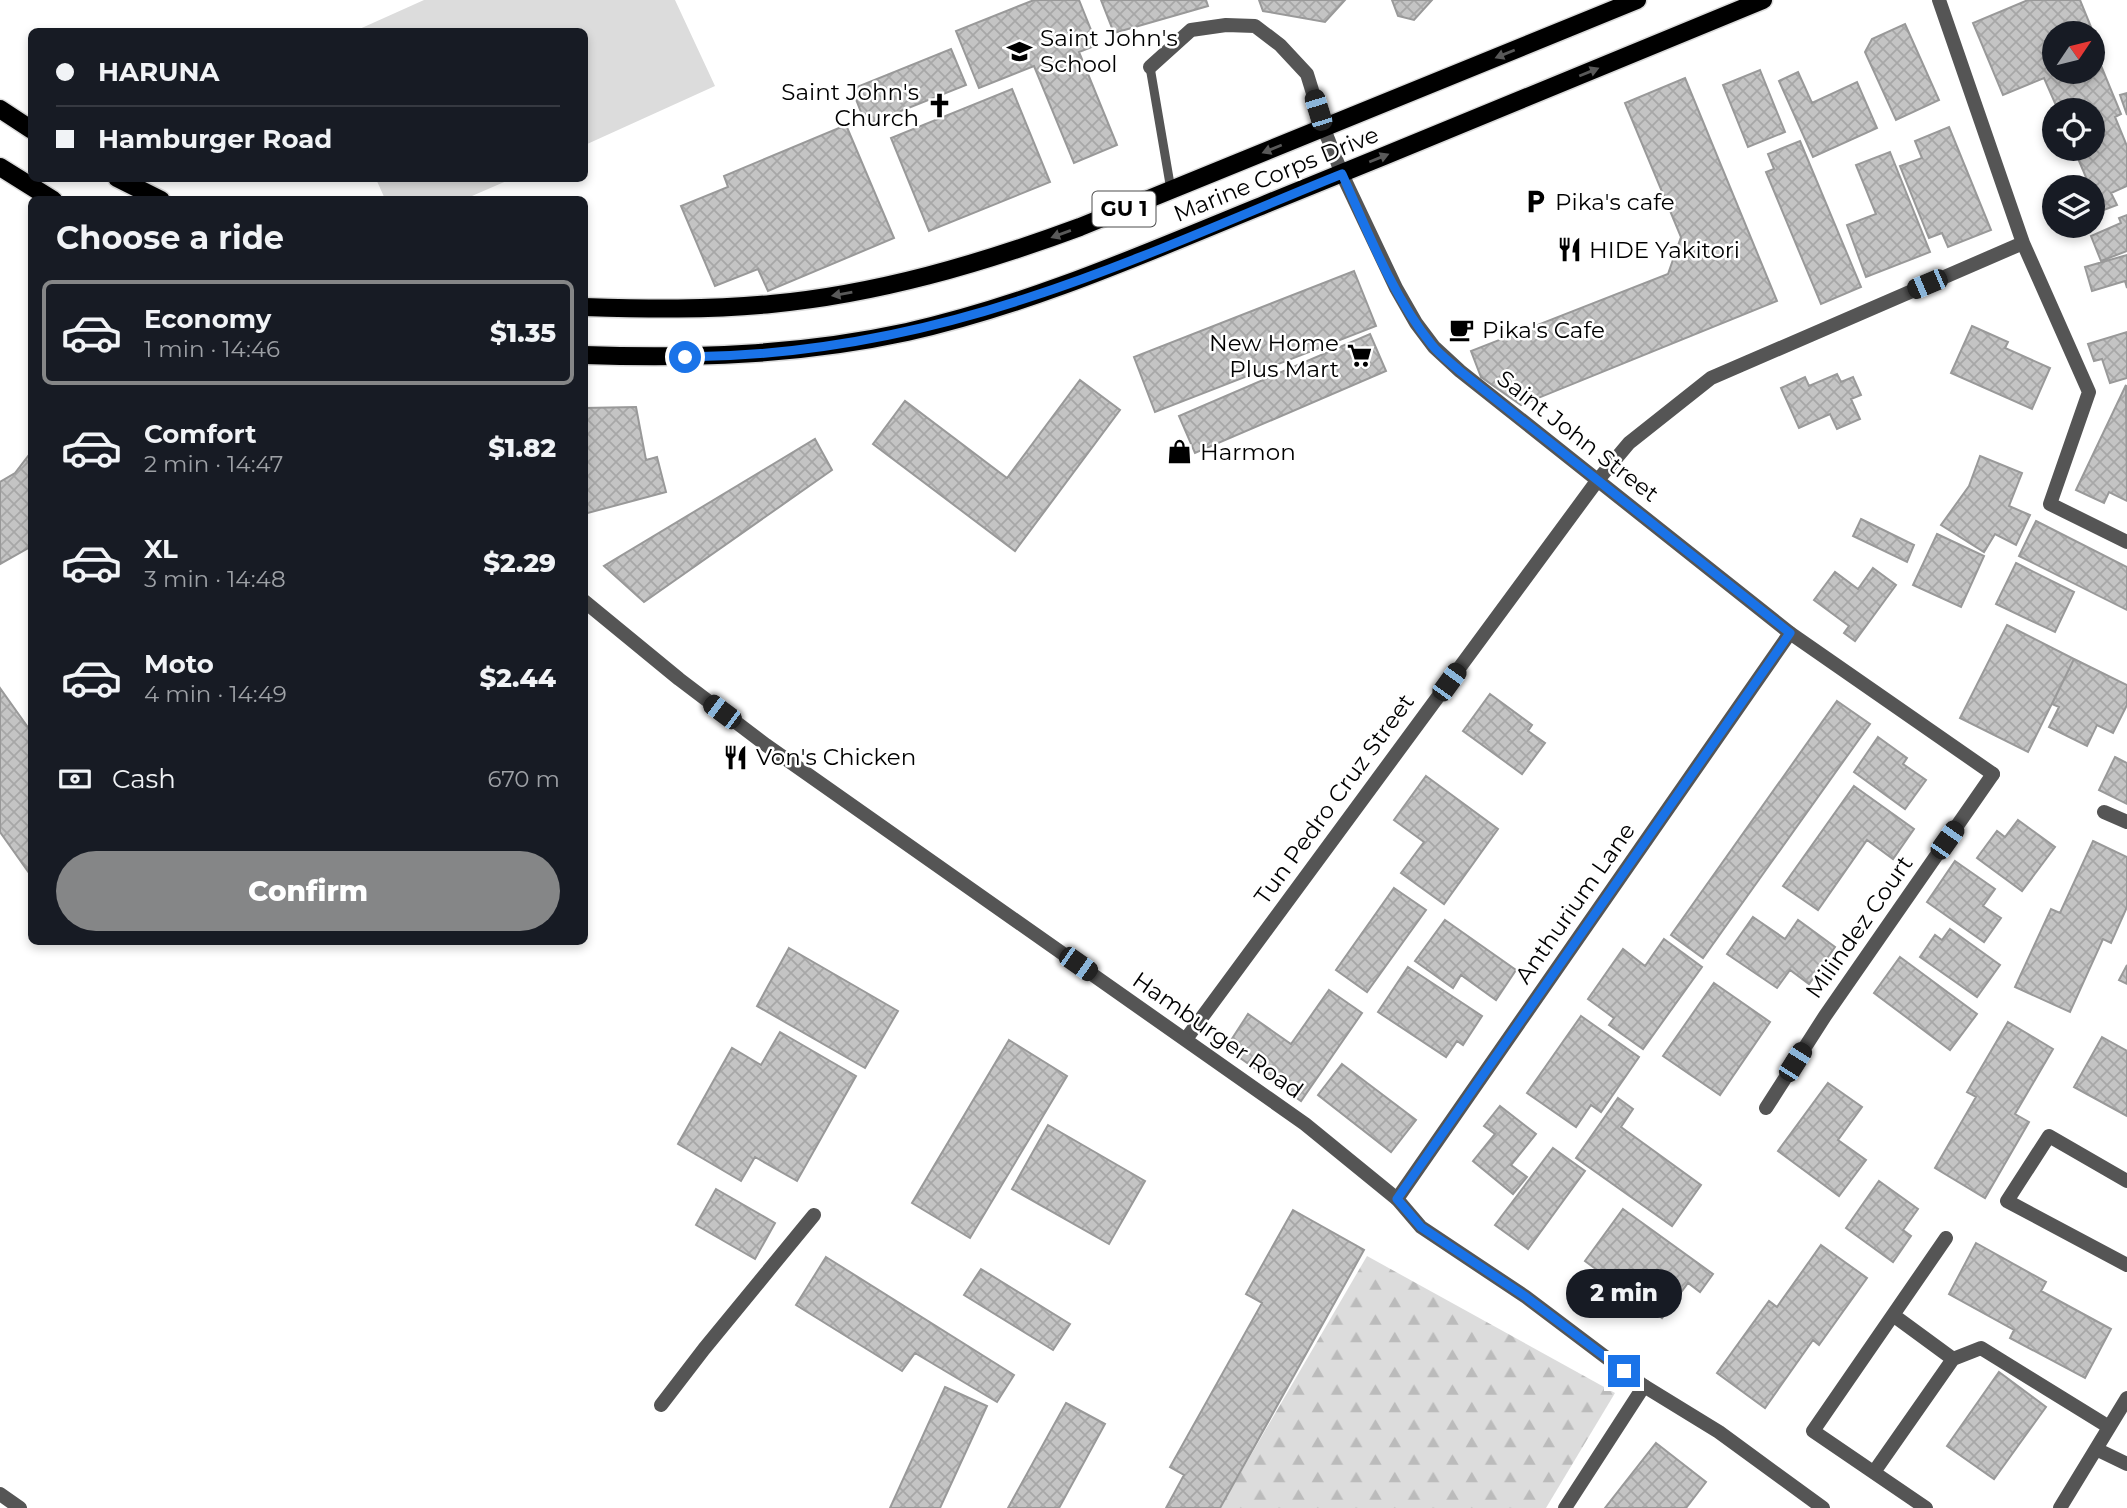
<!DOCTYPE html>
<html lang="en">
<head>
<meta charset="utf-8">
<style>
  body { margin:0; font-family:Montserrat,sans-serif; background:#242831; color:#f1f3f6; height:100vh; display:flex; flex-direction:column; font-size:26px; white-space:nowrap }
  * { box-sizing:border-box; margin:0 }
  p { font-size:23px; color:#9ea1a6 }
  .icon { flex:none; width:38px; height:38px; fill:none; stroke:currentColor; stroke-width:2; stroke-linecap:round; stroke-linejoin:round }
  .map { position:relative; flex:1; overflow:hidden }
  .sheet { position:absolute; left:28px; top:196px; width:560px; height:749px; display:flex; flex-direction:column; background:#171b24; border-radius:10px; box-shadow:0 4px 10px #0003 }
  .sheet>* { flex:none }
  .top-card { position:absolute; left:28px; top:28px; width:560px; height:154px; border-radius:10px; box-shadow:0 4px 10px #0003; display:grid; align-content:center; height:154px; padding:0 28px; background:#171b24 }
  .needle { width:46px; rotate:55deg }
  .tools { position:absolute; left:2042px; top:21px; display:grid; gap:14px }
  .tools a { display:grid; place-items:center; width:63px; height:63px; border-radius:50%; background:#171b24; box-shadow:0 4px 10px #0003; font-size:35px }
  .end { position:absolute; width:32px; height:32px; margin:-16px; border:9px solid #1a73e8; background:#fff; box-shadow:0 0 0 4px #fff }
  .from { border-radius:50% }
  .bubble { position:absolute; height:49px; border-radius:24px; background:#171b24; box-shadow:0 4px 10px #0003; font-size:23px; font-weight:800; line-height:49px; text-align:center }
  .car { position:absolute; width:21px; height:42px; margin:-21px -10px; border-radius:9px; box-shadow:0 0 5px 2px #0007; background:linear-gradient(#222 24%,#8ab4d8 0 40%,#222 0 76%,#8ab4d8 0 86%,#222 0) }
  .top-card b { display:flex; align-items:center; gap:24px; height:66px; font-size:26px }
  .top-card b+b { border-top:2px solid #363941 }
  .top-card i { width:18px; height:18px; background:#f1f3f6 }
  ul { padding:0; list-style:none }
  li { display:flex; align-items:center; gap:21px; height:105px; margin:0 14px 10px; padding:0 14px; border:4px solid transparent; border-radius:10px }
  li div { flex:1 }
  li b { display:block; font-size:26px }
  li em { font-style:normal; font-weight:800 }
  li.on { border-color:#858687 }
  li>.icon { width:63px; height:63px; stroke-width:1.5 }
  h2 { padding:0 28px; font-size:32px; line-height:84px }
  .pay { display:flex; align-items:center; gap:18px; height:77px; padding:0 28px; font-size:26px }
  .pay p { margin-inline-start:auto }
  .button { display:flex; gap:14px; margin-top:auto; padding:14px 28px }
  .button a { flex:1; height:80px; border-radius:42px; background:#858687; color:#fff; font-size:28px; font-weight:800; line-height:80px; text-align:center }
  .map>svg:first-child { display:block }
  .forest { fill:url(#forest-firs) }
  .pitch { fill:#dcdcdc }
  .building { fill:url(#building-cross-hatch); stroke:#999; stroke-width:2; fill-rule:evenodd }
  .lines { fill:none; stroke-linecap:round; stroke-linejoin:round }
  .primary-casing { stroke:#dbdbdb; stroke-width:21 }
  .service { stroke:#555; stroke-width:9 }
  .minor { stroke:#555; stroke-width:14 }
  .tertiary { stroke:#555; stroke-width:14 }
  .primary { stroke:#000; stroke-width:18 }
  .oneway { fill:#595959 }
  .route { stroke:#1a73e8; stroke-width:9 }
  .labels { text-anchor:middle; stroke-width:5; stroke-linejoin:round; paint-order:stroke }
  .shield { fill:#fff; stroke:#4c4c4c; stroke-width:2 }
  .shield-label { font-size:21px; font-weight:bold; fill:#000 }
  .poi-label { font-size:23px; fill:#000; stroke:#fff; text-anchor:start }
  .street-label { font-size:23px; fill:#000; stroke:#fff }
</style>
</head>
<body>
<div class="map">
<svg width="2127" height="1508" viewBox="0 0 2127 1508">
  <defs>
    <pattern id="forest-firs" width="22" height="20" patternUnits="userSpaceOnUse" patternTransform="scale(1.75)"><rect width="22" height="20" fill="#dcdcdc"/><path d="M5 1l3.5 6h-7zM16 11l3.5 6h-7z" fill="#bbb"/></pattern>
    <pattern id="building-cross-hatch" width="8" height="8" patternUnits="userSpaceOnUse" patternTransform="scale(1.75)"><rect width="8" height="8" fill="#c4c4c4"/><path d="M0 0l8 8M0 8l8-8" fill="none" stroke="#a7a7a7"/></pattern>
  </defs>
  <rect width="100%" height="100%" fill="#fff"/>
  <path class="forest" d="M1367,1256l248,137 -69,115h-326z"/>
  <path class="pitch" d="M424,0h251l40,86 -130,59 -1,-113 -229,-1z
    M376,179h135l-46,20h-80z"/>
  <path class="building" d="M1034,0h45l18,45 -18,7 38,93 -43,18 -40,-97 -55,22 -23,-57z
    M1101,0h105l2,6 -94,27z
    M1259,0h86l-20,22 -62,-11z
    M1392,0h40l-18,20 -16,-4z
    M2028,0h52l22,54 -5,2 24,58 -6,3 12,29v40l-16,7 6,12 -24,9v-27h-18l13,-5 -14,-33h19v-39h-35l-14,-32 -41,17 -30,-72zM2054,33h39v39h-39z
    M1905,24l34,76 -43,20 -31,-68 7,-13z
    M951,49l15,36 -100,40 -14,-36z
    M1760,70l25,62 -37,15 -25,-62z
    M1798,72l14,31 45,-21 20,46 -64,29 -34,-76z
    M1685,78l92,223 -256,104 -40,-28 -10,-26 197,-77 13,-37 -56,-134z
    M1012,89l38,93 -121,49 -38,-93z
    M2127,93v22l-7,-20z
    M846,125l48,113 -126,53 -10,-22 -43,17 -34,-80 47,-19 -4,-11z
    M1949,127l42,103 -43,17 -6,-14 -13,5 -29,-72 22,-8 -7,-17z
    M1800,141l61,146 -40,17 -55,-132 8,-3 -6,-15z
    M1890,152l40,100 -64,25 -19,-52 29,-11 -20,-49z
    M2127,215v36l-26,10 -10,-25 30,-13 -2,-5z
    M2127,255v33l-2,-7 -33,10 -7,-24z
    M1354,271l22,55 -221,86 -21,-55z
    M1972,326l36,16 -3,6 45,20 -18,41 -81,-36z
    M2127,332v46l-17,5 -8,-24 -8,2 -6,-17z
    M1370,334l16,37 -191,82 -16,-37z
    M1837,374l4,8 12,-5 8,18 -10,4 9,20 -23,10 -7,-15 -31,14 -18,-40 24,-11 4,9z
    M1080,380l40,30 -105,141 -142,-107 32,-43 102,77z
    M2126,385l1,116 -18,-9 -5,11 -28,-13z
    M636,407l10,53 11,-3 9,35 -82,22v-106z
    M815,439l17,31 -188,132 -40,-36z
    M32,451v95l-32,18v-82l15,-9z
    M1980,456l42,17 -13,33 21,9 -14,30 -21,-11 -11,18 -43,-27 28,-39z
    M1861,519l53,26 -7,17 -54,-26z
    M2036,521l91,46v43l-108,-54z
    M1937,534l47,22 -23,51 -48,-22z
    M2016,563l58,29 -19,40 -59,-28z
    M1873,568l23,17 -41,56 -11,-8 5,-7 -35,-26 21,-28 23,17z
    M2007,625l67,34 -46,93 -68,-34z
    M2074,659l53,26v20l-14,28 -16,-8 -10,21 -38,-19 10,-20 -7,-3z
    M0,688l32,45v144l-32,-45z
    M1490,694l42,31 -4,6 17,12 -23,31 -59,-43z
    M1837,701l33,23 -167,234 -32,-23z
    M1878,737l29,21 -4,6 23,16 -21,29 -51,-37z
    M2115,757l12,6v41l-28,-14z
    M1426,776l72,53 -54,75 -43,-31 23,-31 -30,-22z
    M1854,786l60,43 -21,30 -26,-19 -49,70 -35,-24z
    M2018,820l37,27 -33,44 -45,-33 20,-27 8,6z
    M2093,841l34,16v50l-16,36 -8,-4 -33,73 -55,-25 36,-78 9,4z
    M1955,861l40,28 -12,17 18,12 -17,24 -57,-40z
    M1394,888l32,22 -59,82 -31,-22z
    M1753,917l32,22 13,-19 37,27 -26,37 -19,-14 -13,18 -50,-34z
    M1445,920l71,50 -20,30 -35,-25 -8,13 -38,-27z
    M1950,929l50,36 -23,32 -57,-40 15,-22 7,5z
    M1664,939l38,28 -59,82 -34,-24 5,-7 -26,-19 35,-50 22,17z
    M789,948l109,63 -33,57 -108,-62z
    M1900,957l77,57 -27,36 -76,-57z
    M2127,965v19l-8,-4z
    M1408,967l74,49 -19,29 -6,-4 -11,16 -68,-45z
    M1714,983l56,39 -50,73 -57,-39z
    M1329,990l33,23 -61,88 -75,-53 22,-34 43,30z
    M1581,1016l58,41 -38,55 -10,-7 -15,22 -49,-34z
    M2008,1022l45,27 -38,65 14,8 -44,76 -50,-30 41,-71 -9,-5z
    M780,1032l76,44 -59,105 -42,-24 -14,24 -63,-37 54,-96 29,17z
    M2102,1037l25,14v65l-53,-29z
    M1009,1040l58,36 -97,162 -58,-35z
    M1342,1064l74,56 -25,32 -73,-57z
    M1828,1083l34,24 -24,33 28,20 -27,36 -61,-45z
    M1618,1098l15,11 -12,18 80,58 -29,41 -96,-68z
    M1500,1106l36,28 -25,31 16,12 -14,17 -40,-33 22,-27 -11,-8z
    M1048,1125l97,56 -36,63 -97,-55z
    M1553,1148l32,23 -57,78 -33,-24z
    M1879,1181l39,28 -15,21 8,6 -18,26 -47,-34z
    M716,1189l59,34 -20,36 -59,-34z
    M1623,1209l90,65 -13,18 -12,-9 -26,35 -77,-57z
    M1293,1210l71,40 -144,258h-54l18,-33 -14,-8 92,-164 -16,-9z
    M1976,1243l70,39 -5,9 70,38 -26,49 -75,-40 4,-8 -65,-36z
    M1821,1245l46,33 -48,67 -6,-5 -48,68 -48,-35 52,-72 8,6z
    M826,1257l188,118 -17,27 -82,-49 -13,18 -106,-66z
    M981,1269l89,55 -17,26 -89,-55z
    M1999,1372l47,35 -52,72 -47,-33z
    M945,1387l42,19 -47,102h-50z
    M1066,1403l39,21 -46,84h-51z
    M1656,1443l50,39 -20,26h-81z"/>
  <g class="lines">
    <defs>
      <path id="primary" d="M0,109l32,21
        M0,167l53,33
        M117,178l44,22
        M584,307c63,2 125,3 187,-3 106,-10 209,-40 309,-77l557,-227
        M584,355c109,4 217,0 323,-23 125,-28 241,-80 359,-128 166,-67 331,-136 497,-204"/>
    </defs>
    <use href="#primary" class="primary-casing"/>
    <path class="service" d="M1150,67l21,123"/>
    <path class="minor" d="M1939,0l84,243 66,149 -39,112 77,38
      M2104,812l23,10
      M1186,1039l411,-558 32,-38 82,-65 312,-135
      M1766,1108l59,-92 168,-242
      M2127,1181l-78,-45 -42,65 120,64
      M1397,1199l393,-566
      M1953,1359l28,-11 128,79
      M661,1405l43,-56 110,-134
      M2096,1449l31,15
      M1874,1472l79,-113 -60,-44
      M0,1494l20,14
      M1565,1508l79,-122
      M1926,1508l-113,-77 133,-193
      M2060,1508l67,-110"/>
    <path class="tertiary" d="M1150,67l41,-37 35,-5 29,1 25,19 27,29 17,55 18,45 54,114 20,35 18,24 26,24 330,262 203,141
      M584,601l95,78 87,66 539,379 92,75 24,28 105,70 118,89 75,46 104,76"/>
    <use href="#primary" class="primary"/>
  </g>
  <defs><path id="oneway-solid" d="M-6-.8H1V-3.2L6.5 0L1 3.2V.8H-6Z" transform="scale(1.75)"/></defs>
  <g class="oneway">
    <use href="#oneway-solid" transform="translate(1505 54) rotate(158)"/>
    <use href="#oneway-solid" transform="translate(1589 72) rotate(-22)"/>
    <use href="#oneway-solid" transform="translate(1272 149) rotate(158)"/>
    <use href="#oneway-solid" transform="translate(1379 158) rotate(-22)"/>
    <use href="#oneway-solid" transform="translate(1061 234) rotate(160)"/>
    <use href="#oneway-solid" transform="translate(842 294) rotate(170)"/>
  </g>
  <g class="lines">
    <path class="route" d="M685,357c118,-1 234,-23 345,-60 105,-34 210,-82 312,-123 25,56 51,123 90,171 8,10 19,18 28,26l330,262 -393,566 24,28 105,70 98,74"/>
  </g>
  <defs>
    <symbol id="school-bare" viewBox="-9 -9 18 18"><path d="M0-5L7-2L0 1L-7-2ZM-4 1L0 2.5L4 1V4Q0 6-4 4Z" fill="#000" stroke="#fff" stroke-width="2.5" paint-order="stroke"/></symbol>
    <symbol id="church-bare" viewBox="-9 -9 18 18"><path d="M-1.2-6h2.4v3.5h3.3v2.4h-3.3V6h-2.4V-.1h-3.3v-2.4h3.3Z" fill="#000" stroke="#fff" stroke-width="2.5" paint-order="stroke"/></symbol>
    <symbol id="parking-bare" viewBox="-9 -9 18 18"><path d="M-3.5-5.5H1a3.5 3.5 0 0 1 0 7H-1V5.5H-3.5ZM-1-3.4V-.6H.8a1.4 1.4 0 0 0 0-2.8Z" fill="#000" stroke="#fff" stroke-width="2.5" paint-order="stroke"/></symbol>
    <symbol id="restaurant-bare" viewBox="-9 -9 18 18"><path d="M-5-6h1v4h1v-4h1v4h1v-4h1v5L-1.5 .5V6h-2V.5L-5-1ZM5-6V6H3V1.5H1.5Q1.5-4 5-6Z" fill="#000" stroke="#fff" stroke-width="2.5" paint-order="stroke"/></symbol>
    <symbol id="cafe-bare" viewBox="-9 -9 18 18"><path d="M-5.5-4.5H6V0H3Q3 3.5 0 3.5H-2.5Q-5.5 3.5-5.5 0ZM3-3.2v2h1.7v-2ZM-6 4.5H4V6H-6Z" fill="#000" stroke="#fff" stroke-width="2.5" paint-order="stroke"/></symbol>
    <symbol id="supermarket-bare" viewBox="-9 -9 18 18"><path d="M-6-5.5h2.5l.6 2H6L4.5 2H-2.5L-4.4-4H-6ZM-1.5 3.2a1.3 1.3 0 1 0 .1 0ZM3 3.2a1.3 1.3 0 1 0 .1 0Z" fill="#000" stroke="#fff" stroke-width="2.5" paint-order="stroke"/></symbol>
    <symbol id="shop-bare" viewBox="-9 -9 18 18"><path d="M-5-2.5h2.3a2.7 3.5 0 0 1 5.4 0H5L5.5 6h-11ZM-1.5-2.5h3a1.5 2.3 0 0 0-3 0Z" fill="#000" stroke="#fff" stroke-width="2.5" paint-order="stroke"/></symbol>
  </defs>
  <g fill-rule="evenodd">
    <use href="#school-bare" x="1002" y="34" width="35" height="35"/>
    <use href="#church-bare" x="922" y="88" width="35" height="35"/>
    <use href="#parking-bare" x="1518" y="184" width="35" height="35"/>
    <use href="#restaurant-bare" x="1552" y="232" width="35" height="35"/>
    <use href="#cafe-bare" x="1444" y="312" width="35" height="35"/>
    <use href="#supermarket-bare" x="1342" y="338" width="35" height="35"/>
    <use href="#shop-bare" x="1162" y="434" width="35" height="35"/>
    <use href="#restaurant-bare" x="718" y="740" width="35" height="35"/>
  </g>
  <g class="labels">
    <rect class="shield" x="1092.5" y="191.5" width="63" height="35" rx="5"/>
    <g class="shield-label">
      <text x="1124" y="216">GU 1</text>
    </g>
    <g class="poi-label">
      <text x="1040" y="46">Saint John's<tspan x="1040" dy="26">School</tspan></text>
      <text x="919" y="100" text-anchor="end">Saint John's<tspan x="919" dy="26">Church</tspan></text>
      <text x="1555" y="210">Pika's cafe</text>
      <text x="1589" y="258">HIDE Yakitori</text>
      <text x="1482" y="338">Pika's Cafe</text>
      <text x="1339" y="351" text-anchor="end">New Home<tspan x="1339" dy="26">Plus Mart</tspan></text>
      <text x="1200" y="460">Harmon</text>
      <text x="756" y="765">Von's Chicken</text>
    </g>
    <g class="street-label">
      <text transform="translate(1276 174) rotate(-22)" y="8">Marine Corps Drive</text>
      <text transform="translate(1578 436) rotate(38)" y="8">Saint John Street</text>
      <text transform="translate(1334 799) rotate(-54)" y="8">Tun Pedro Cruz Street</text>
      <text transform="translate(1575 903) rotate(-55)" y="8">Anthurium Lane</text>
      <text transform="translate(1859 927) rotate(-55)" y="8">Milindez Court</text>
      <text transform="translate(1218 1035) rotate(35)" y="8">Hamburger Road</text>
    </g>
  </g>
</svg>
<div class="tools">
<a><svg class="needle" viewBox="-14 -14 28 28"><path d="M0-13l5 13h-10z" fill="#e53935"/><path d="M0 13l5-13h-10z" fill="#9ea1a6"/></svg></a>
<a><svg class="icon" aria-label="locate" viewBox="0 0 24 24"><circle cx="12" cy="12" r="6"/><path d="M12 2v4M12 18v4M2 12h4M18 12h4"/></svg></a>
<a><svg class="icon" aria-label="layers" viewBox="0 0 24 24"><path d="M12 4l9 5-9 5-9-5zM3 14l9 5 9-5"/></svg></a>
</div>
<i class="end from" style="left:685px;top:357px"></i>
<i class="end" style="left:1624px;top:1371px"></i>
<div class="bubble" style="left:1566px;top:1269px;width:116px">2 min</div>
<i class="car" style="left:1318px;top:110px;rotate:343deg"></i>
<i class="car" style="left:1927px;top:284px;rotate:247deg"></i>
<i class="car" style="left:1449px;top:682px;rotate:36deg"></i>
<i class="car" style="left:722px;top:712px;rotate:307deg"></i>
<i class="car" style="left:1947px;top:840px;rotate:35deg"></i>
<i class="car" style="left:1078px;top:964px;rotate:125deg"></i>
<i class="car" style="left:1795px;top:1062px;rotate:32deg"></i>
<div class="top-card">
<b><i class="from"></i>HARUNA</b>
<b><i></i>Hamburger Road</b>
</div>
<section class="sheet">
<h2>Choose a ride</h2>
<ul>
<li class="on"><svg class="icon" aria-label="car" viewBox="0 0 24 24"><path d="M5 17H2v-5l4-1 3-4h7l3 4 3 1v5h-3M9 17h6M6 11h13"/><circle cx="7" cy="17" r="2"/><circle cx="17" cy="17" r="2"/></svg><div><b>Economy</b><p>1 min · 14:46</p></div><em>$1.35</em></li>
<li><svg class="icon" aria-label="car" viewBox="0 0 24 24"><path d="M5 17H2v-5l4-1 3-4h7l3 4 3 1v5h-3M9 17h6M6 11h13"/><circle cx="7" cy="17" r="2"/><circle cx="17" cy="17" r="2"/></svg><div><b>Comfort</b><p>2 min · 14:47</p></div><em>$1.82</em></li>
<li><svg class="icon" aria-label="car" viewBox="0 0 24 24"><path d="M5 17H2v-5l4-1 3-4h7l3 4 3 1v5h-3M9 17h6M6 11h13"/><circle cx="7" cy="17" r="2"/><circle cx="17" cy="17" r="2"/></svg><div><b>XL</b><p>3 min · 14:48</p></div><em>$2.29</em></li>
<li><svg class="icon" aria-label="car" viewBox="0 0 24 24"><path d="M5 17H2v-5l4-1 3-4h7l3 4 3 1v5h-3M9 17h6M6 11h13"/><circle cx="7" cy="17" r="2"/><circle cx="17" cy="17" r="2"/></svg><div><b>Moto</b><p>4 min · 14:49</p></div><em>$2.44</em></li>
</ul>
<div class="pay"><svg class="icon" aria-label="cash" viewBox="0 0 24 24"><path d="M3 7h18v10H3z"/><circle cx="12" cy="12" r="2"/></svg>Cash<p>670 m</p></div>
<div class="button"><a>Confirm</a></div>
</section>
</div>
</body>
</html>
